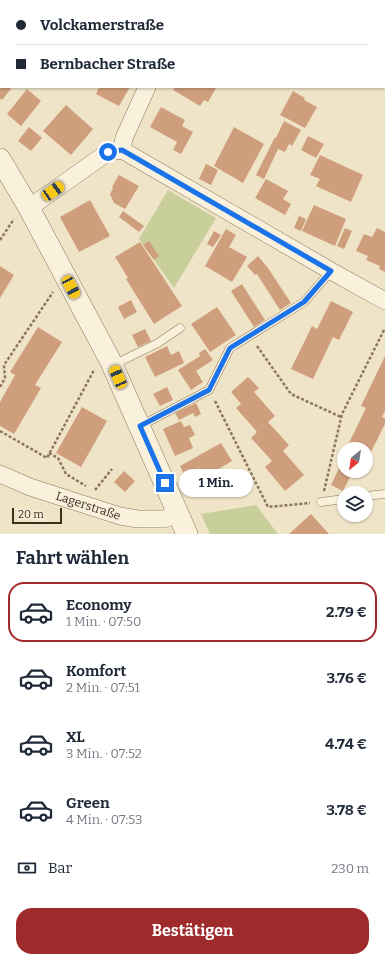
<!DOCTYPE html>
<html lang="de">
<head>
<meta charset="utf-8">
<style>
  body { margin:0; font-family:Bitter,serif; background:#f2f2f3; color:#1f2937; height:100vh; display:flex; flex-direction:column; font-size:15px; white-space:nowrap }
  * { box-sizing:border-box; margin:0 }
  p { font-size:13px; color:#747a83 }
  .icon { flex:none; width:22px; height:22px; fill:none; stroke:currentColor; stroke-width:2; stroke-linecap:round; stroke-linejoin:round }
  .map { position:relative; height:534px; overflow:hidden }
  .side { display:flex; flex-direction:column; background:#fff; flex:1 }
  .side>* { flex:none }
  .hud { position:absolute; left:0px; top:0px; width:385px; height:88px; box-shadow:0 1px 3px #0004; display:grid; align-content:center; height:88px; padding:0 16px; background:#fff }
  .needle { width:26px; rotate:210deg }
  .tools { position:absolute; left:337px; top:442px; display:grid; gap:8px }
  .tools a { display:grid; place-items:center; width:36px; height:36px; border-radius:50%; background:#fff; box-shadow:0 1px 3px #0004; font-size:20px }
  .scale { position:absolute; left:12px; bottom:10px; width:50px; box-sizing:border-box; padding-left:4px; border:2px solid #3d2e20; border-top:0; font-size:11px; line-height:14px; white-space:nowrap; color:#3d2e20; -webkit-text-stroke:3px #f7eed8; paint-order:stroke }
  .end { position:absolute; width:18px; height:18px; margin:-9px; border:5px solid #1a73e8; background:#fff; box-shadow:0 0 0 2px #fff }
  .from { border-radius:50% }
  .bubble { position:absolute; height:28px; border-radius:14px; background:#fff; box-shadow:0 1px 3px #0004; font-size:13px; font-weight:700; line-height:28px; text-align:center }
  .car { position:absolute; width:12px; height:24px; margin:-12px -6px; border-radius:5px; box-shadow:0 0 3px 1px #0007; background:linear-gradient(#f5c518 24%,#345 0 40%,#f5c518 0 76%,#345 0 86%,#f5c518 0) }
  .hud b { display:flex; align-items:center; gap:14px; height:38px; font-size:15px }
  .hud b+b { border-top:1px solid #e0e1e3 }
  .hud i { width:10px; height:10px; background:#1f2937 }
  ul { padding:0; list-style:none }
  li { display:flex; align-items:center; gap:12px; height:60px; margin:0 8px 6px; padding:0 8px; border:2px solid transparent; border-radius:16px }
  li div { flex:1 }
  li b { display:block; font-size:15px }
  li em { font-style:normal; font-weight:700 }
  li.selected { border-color:#9e2a2b }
  li>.icon { width:36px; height:36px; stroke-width:1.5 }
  h2 { padding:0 16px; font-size:18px; line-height:48px }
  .pay { display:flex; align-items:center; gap:10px; height:44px; padding:0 16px; font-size:15px }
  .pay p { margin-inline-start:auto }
  .primary-button { display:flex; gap:8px; margin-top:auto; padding:8px 16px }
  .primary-button a { flex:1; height:46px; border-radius:16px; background:#9e2a2b; color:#fff; font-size:16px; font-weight:700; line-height:46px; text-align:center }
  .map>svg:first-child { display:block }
  .green { fill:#c9cf9b }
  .building { fill:#cf9f7d }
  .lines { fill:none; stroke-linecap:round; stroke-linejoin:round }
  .service-casing { stroke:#8d765c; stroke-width:9 }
  .minor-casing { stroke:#8d765c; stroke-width:18 }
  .tertiary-casing { stroke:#8d765c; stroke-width:22 }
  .path { stroke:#8d765c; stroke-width:2.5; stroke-dasharray:3 2; stroke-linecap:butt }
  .service { stroke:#faf1dc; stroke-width:8 }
  .minor { stroke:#faf1dc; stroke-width:17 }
  .tertiary { stroke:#faf1dc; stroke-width:21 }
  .route { stroke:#1a73e8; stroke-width:5 }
  .labels { text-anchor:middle; stroke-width:3.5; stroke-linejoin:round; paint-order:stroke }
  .street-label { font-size:12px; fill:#3d2e20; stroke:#f7eed8 }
</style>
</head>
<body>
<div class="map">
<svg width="385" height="534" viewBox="0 0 385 534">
  <rect width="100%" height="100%" fill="#f0e4c8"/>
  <path class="green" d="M168,190l48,28 -42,70 -35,-49z
    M256,505l22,29h-68l-9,-20z"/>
  <path class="building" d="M0,87h9l2,2 -9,11 -2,-2z
    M99,87h31l-11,19 -23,-12z
    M175,87h39l2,1 -8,14 -4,-2 -4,6 -27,-16z
    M27,89l14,12 -20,25 -14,-12z
    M293,91l12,7 -1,2 13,7 -12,21 -25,-13z
    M66,105l27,24 -22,26 -28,-24z
    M161,107l24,13 -3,6 11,6 -12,22 -8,-4 4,-8 -27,-15z
    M284,121l17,9 -9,16 -3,-2 -4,8 -7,-3 -14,30 -8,-4 19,-38 1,1z
    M29,127l13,11 -11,13 -13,-10z
    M234,127l30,17 -21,39 -29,-17z
    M308,136l16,8 -8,14 -15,-8z
    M320,155l43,20 -12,27 -35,-16 4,-7 -10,-4z
    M206,164l12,6 -7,15 -12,-6z
    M119,175l20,11 -14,23 -11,-6 -4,-9 3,-6 -1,-1z
    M266,179l22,12 -5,8 8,5 -6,11 -30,-17z
    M90,200l20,36 -31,16 -19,-35z
    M314,205l32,14 -11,27 -33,-15z
    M123,211l21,15 -5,6 -20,-15z
    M299,216l7,3 -5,12 -7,-3z
    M345,228l7,3 -8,18 -7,-3z
    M377,228l8,4v40l-6,-3 1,-3 -14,-6 2,-4 -12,-5 8,-17 8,3z
    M226,229l10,6 -7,12 18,10 -15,25 -27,-16z
    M214,231l7,4 -8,12 -6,-3z
    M149,241l10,15 -5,4 -11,-15z
    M140,242l42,64 -28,18 -28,-45 2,-1 -13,-21z
    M258,256l10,12 23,35 -11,7 -23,-36 -2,1 -8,-9z
    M0,266l14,9 -14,23z
    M242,284l23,36 -11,7 -23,-36z
    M131,300l6,12 -13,7 -6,-12z
    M331,301l22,11 -14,28 -6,-3 -20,42 -22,-10 21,-43 5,3z
    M217,307l19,28 -26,17 -19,-28z
    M38,327l24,15 -27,43 6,3 -27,46 -14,-8v-24l15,-27 -5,-3z
    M145,329l6,12 -13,6 -6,-12z
    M167,346l4,9 8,-4 5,12 -29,14 -10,-20z
    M205,349l8,11 -17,11 7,11 -12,8 -13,-20 22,-14 -1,-3z
    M385,356v55l-3,6 3,1v6l-19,38v-13h-20l20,-41 -5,-2z
    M248,377l11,11 -5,4 21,24 -7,6 21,23 -6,6 21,24 -19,16 -20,-24 7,-6 -21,-23 6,-6 -21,-24 5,-4 -10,-12z
    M167,387l6,13 -13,6 -7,-12z
    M196,403l5,11 -6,3 -2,-4 -14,7 -4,-7z
    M82,407l25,14 -26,46 -25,-14z
    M181,421l3,6 6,-2 5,10 -6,3 4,10 -18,8 -12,-27z
    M221,443l11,18 -27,16 -6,-9 -14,8 -5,-10z
    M342,462l2,1v8h9l-10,20 -12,-6z
    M124,471l11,10 -10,11 -11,-10z
    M311,514l18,20h-40z"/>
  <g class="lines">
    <defs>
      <path id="service" d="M113,365l45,-22 22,-15
        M140,426l69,-36 21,-42 74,-46 27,-31
        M366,496l19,-2
        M321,502l23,-3"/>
      <g id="minor">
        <path d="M187,1v-1"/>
        <path d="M122,150l2,-12 23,-51"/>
        <path d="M29,208l79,-56 14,-2 209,121 54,30"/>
        <path id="s1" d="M0,474l30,13 90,29 18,3h26l15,-6"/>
      </g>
      <path id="tertiary" d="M0,159l29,49 82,154 76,172"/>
    </defs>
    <use href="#service" class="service-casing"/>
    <use href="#minor" class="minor-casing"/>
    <use href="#tertiary" class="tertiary-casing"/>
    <path class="path" d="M0,240l14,-21
      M257,346l34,48 50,23
      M0,387l5,-9 -1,-13 49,-73
      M215,401l53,106 42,-4
      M0,431l47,27 47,-88
      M49,453l9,5 8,16 20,12
      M95,490l17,-21
      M324,491l18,-77 43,-86"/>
    <use href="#service" class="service"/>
    <use href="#minor" class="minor"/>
    <use href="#tertiary" class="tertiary"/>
  </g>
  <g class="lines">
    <path class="route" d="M108,152l14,-2 209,121 -27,31 -74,46 -21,42 -69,36 25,57"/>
  </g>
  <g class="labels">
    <g class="street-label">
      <text dy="4" stroke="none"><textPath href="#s1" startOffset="94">Lagerstraße</textPath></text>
    </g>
  </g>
</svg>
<div class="tools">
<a><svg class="needle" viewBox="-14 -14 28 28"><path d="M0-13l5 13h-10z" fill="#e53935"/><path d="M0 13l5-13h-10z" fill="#747a83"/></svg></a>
<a><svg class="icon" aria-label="layers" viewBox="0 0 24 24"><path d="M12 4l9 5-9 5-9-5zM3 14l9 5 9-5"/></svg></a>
</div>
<div class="scale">20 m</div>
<i class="end from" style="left:108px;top:152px"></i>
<i class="end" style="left:165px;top:483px"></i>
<div class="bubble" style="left:179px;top:469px;width:74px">1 Min.</div>
<i class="car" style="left:53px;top:191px;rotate:55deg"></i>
<i class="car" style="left:71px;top:287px;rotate:152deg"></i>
<i class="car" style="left:118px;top:377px;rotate:336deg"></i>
<div class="hud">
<b><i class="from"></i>Volckamerstraße</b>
<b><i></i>Bernbacher Straße</b>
</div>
</div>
<section class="side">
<h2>Fahrt wählen</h2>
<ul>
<li class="selected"><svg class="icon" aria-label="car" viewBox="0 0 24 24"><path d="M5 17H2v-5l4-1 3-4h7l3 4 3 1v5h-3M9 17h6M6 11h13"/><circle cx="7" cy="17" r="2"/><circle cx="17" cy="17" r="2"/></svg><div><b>Economy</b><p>1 Min. · 07:50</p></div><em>2.79 €</em></li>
<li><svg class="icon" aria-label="car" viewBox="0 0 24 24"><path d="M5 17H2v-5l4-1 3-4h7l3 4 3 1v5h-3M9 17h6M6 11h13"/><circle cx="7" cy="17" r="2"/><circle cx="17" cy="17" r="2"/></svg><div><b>Komfort</b><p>2 Min. · 07:51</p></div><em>3.76 €</em></li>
<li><svg class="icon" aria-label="car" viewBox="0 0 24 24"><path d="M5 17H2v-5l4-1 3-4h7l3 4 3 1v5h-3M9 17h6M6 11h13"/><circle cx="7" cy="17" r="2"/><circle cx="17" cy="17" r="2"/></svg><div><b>XL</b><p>3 Min. · 07:52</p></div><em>4.74 €</em></li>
<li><svg class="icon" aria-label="car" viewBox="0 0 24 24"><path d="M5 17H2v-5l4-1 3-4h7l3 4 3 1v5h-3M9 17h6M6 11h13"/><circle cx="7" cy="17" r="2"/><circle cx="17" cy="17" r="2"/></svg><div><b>Green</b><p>4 Min. · 07:53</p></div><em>3.78 €</em></li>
</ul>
<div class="pay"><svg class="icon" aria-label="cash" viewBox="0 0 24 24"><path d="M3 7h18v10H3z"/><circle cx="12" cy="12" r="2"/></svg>Bar<p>230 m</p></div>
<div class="primary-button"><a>Bestätigen</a></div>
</section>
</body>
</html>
